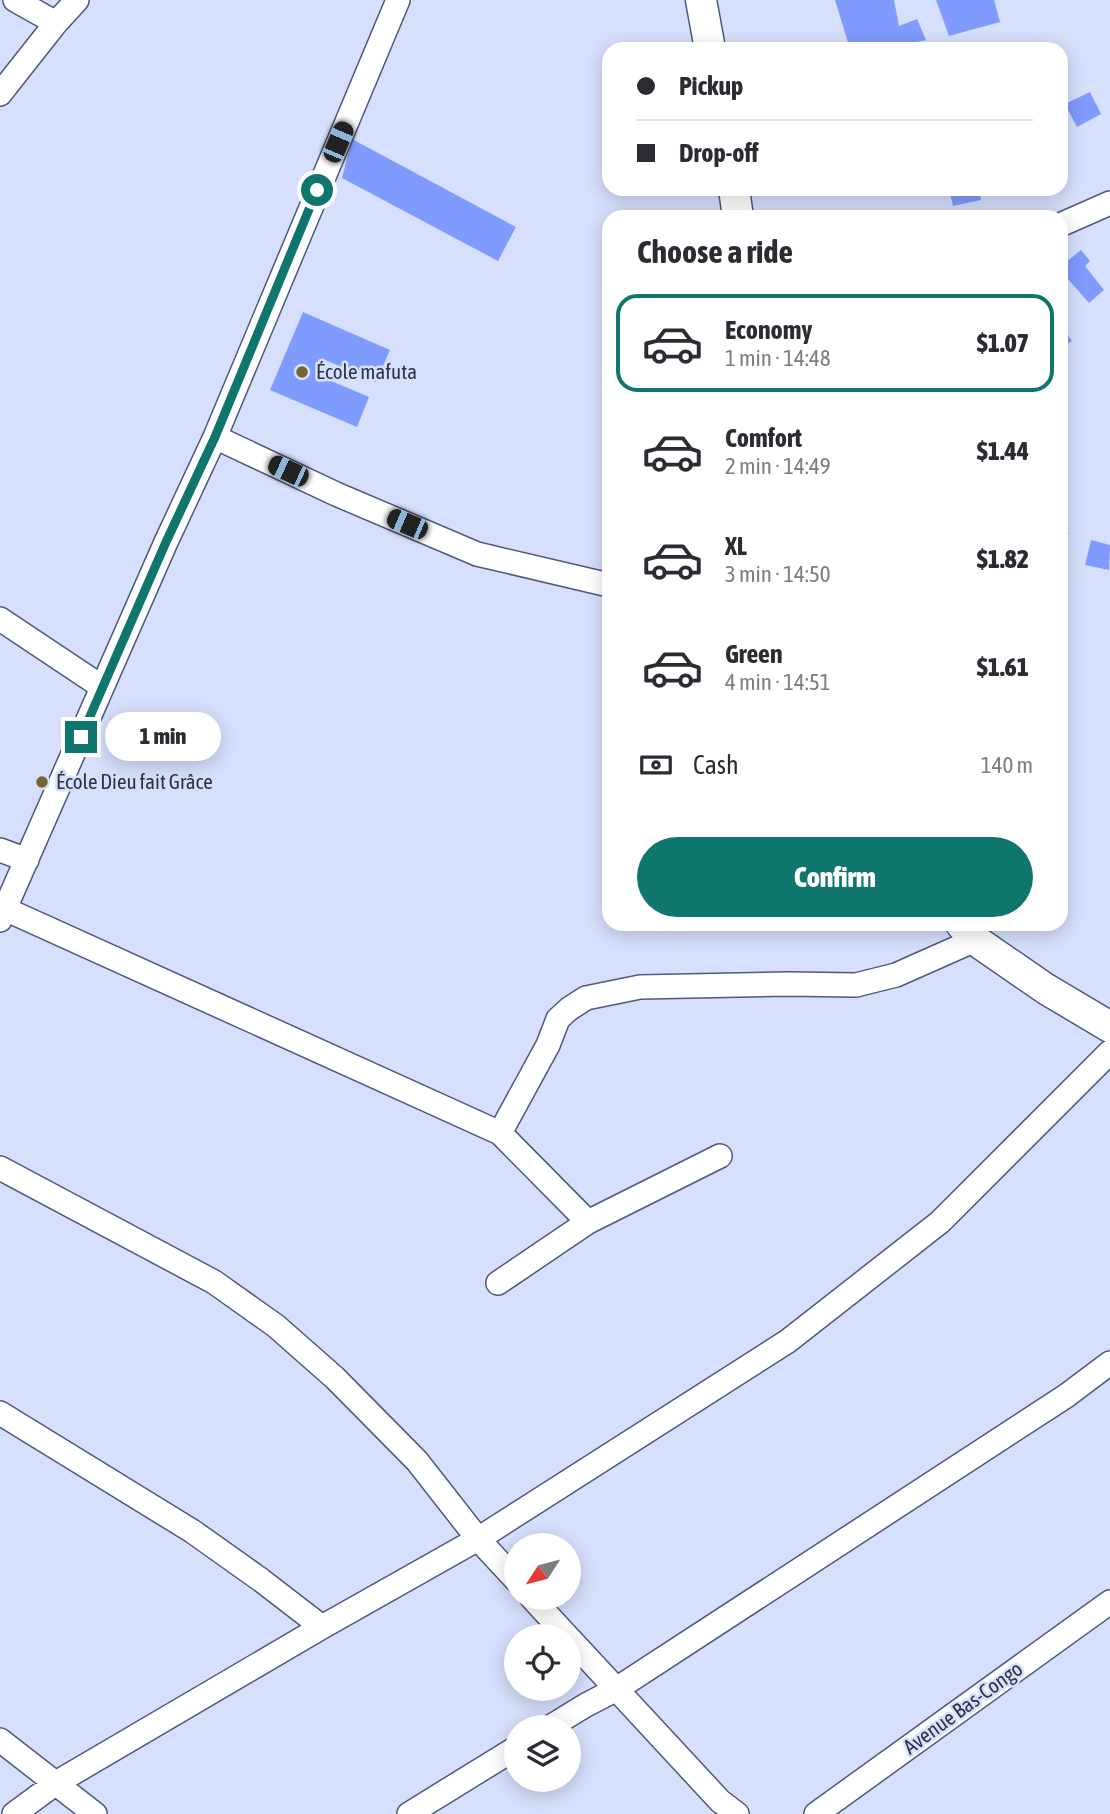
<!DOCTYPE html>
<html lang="en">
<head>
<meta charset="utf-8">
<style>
  body { margin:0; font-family:"Asap Condensed",sans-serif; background:#f2f2f3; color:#2b2b33; height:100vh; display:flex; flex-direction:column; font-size:26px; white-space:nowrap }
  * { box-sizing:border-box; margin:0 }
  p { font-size:23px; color:#7c7c81 }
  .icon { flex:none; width:38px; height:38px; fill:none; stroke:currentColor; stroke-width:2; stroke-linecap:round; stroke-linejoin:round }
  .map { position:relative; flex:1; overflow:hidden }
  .side { position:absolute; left:602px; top:210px; width:466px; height:721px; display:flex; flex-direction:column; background:#fff; border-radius:21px; box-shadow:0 4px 18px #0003 }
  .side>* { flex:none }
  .guide { position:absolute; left:602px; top:42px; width:466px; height:154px; border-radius:21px; box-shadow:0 4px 18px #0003; display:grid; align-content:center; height:154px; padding:0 35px; background:#fff }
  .needle { width:46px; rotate:234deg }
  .fabs { position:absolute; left:504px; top:1533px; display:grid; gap:14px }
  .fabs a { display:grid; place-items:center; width:77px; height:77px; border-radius:50%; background:#fff; box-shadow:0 4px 18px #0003; font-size:35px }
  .end { position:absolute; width:32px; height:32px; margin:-16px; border:9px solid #0f766e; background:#fff; box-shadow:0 0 0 4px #fff }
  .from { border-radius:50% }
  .bubble { position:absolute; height:49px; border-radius:24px; background:#fff; box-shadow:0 4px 18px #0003; font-size:23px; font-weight:800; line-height:49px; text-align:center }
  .car { position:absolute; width:21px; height:42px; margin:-21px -10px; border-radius:9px; box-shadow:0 0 5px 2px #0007; background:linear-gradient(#222 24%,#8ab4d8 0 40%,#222 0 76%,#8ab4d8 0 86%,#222 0) }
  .guide b { display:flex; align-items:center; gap:24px; height:66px; font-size:26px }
  .guide b+b { border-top:2px solid #e1e1e2 }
  .guide i { width:18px; height:18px; background:#2b2b33 }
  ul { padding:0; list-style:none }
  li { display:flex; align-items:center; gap:21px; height:98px; margin:0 14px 10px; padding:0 21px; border:4px solid transparent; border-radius:21px }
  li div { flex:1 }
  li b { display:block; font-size:26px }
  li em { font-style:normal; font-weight:800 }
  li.current { border-color:#0f766e }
  li>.icon { width:63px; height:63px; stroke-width:1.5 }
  h2 { padding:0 35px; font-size:32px; line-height:84px }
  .pay { display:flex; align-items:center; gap:18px; height:77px; padding:0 35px; font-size:26px }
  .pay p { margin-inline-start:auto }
  .action { display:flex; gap:14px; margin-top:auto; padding:14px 35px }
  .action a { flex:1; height:80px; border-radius:42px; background:#0f766e; color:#fff; font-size:28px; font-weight:800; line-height:80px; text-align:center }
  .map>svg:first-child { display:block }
  .building { fill:#809bfe }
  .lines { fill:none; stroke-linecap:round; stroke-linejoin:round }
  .minor-casing { stroke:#4c5980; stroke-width:26 }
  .tertiary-casing { stroke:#4c5980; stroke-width:33 }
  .minor { stroke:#fff; stroke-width:23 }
  .tertiary { stroke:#fff; stroke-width:30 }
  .route { stroke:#0f766e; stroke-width:9 }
  .poi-dot { fill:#756432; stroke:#d6e0fc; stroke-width:2.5 }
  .labels { text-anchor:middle; stroke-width:5; stroke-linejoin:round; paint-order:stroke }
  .poi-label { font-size:21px; fill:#2d3345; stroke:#d6e0fc; text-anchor:start }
  .street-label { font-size:21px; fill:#2d3345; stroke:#d6e0fc }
</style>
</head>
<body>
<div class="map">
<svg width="1110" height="1814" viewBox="0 0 1110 1814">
  <rect width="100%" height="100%" fill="#d6e0fc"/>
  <path class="building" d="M835,0h59l5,26 18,-7 9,21 -38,9h-38z
    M936,0h58l6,22 -51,14z
    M1090,92l11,22 -24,13 -12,-23z
    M352,139l164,88 -18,34 -156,-83z
    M949,189h30l2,11 -28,6z
    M1081,250l9,11 -5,5 19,24 -15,13 -29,-33v-3z
    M303,312l87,38 -14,32 -53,-23 -6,16 52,22 -12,30 -87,-37z
    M1060,324l12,17 -12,8z
    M1060,528l9,5 -9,13z
    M1091,540l19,5 -1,25 -24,-5z"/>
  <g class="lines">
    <defs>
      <path id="minor" d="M15,0l41,23
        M0,94l56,-71 21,-23
        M1060,225l50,-22
        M215,437l121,57 141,60 132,31
        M0,619l102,68
        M0,850l27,10
        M5,909l495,224 88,89
        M0,920l166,-378 49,-105 183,-437
        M500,1133l48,-88 10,-26 11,-10 17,-11 54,-11 148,-3 68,1 40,-10 79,-35
        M0,1168l214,114 62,44 59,52 82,83 61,78 38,41
        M498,1283l90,-61 132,-66
        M0,1413l192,118 69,49 61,47
        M532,1598l35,38
        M569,1638l151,163 17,13
        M550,1727l36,-22 29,-15 451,-294 44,-33
        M0,1740l95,74
        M14,1814l42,-31 266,-156 156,-88 310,-198 152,-119 170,-170
        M409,1814l107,-66
        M816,1814l294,-212"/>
      <path id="tertiary" d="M701,0l9,49
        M734,189l4,28
        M961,924l14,16 71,49 64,38"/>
    </defs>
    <use href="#minor" class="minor-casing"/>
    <use href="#tertiary" class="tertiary-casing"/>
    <use href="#minor" class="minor"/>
    <use href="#tertiary" class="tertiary"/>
  </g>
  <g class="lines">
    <path class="route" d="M81,737l85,-195 49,-105 102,-247"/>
  </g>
  <g class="poi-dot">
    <circle cx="302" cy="372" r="7"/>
    <circle cx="42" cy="782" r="7"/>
  </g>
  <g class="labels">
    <g class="poi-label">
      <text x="316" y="379">École mafuta</text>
      <text x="56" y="789">École Dieu fait Grâce</text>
    </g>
    <g class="street-label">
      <text transform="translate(963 1708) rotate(-36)" y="7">Avenue Bas-Congo</text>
    </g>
  </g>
</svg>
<div class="fabs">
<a><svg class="needle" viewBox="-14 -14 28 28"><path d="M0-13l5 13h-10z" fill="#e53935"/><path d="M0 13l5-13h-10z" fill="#7c7c81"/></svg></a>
<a><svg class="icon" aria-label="locate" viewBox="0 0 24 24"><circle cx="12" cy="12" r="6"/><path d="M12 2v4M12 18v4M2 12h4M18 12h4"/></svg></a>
<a><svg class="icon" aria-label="layers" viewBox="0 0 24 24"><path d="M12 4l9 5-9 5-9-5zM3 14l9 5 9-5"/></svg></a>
</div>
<i class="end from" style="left:317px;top:190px"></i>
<i class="end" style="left:81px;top:737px"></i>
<div class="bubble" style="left:105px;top:712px;width:116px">1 min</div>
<i class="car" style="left:338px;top:142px;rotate:23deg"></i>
<i class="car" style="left:288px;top:471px;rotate:295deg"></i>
<i class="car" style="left:407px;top:524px;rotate:293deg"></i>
<div class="guide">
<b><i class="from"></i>Pickup</b>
<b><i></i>Drop-off</b>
</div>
<section class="side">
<h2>Choose a ride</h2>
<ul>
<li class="current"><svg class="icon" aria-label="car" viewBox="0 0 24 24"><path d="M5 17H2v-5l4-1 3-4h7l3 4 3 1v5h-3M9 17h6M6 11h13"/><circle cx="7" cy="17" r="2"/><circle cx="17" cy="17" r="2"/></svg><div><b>Economy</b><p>1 min · 14:48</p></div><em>$1.07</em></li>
<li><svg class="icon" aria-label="car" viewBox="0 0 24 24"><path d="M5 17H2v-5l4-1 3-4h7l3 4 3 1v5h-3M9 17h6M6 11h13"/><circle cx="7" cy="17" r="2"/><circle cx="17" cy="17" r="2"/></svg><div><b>Comfort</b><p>2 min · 14:49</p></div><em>$1.44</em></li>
<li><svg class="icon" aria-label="car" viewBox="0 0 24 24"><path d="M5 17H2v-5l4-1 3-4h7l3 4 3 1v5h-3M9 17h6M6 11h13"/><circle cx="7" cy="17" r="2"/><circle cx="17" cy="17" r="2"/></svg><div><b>XL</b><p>3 min · 14:50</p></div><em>$1.82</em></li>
<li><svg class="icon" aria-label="car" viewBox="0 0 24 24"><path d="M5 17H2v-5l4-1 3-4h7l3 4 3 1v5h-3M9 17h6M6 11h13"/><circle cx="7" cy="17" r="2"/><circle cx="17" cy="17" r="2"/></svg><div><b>Green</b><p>4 min · 14:51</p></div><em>$1.61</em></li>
</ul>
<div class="pay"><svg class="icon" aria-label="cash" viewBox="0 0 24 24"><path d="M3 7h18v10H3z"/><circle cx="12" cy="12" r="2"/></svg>Cash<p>140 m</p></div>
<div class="action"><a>Confirm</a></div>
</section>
</div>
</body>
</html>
